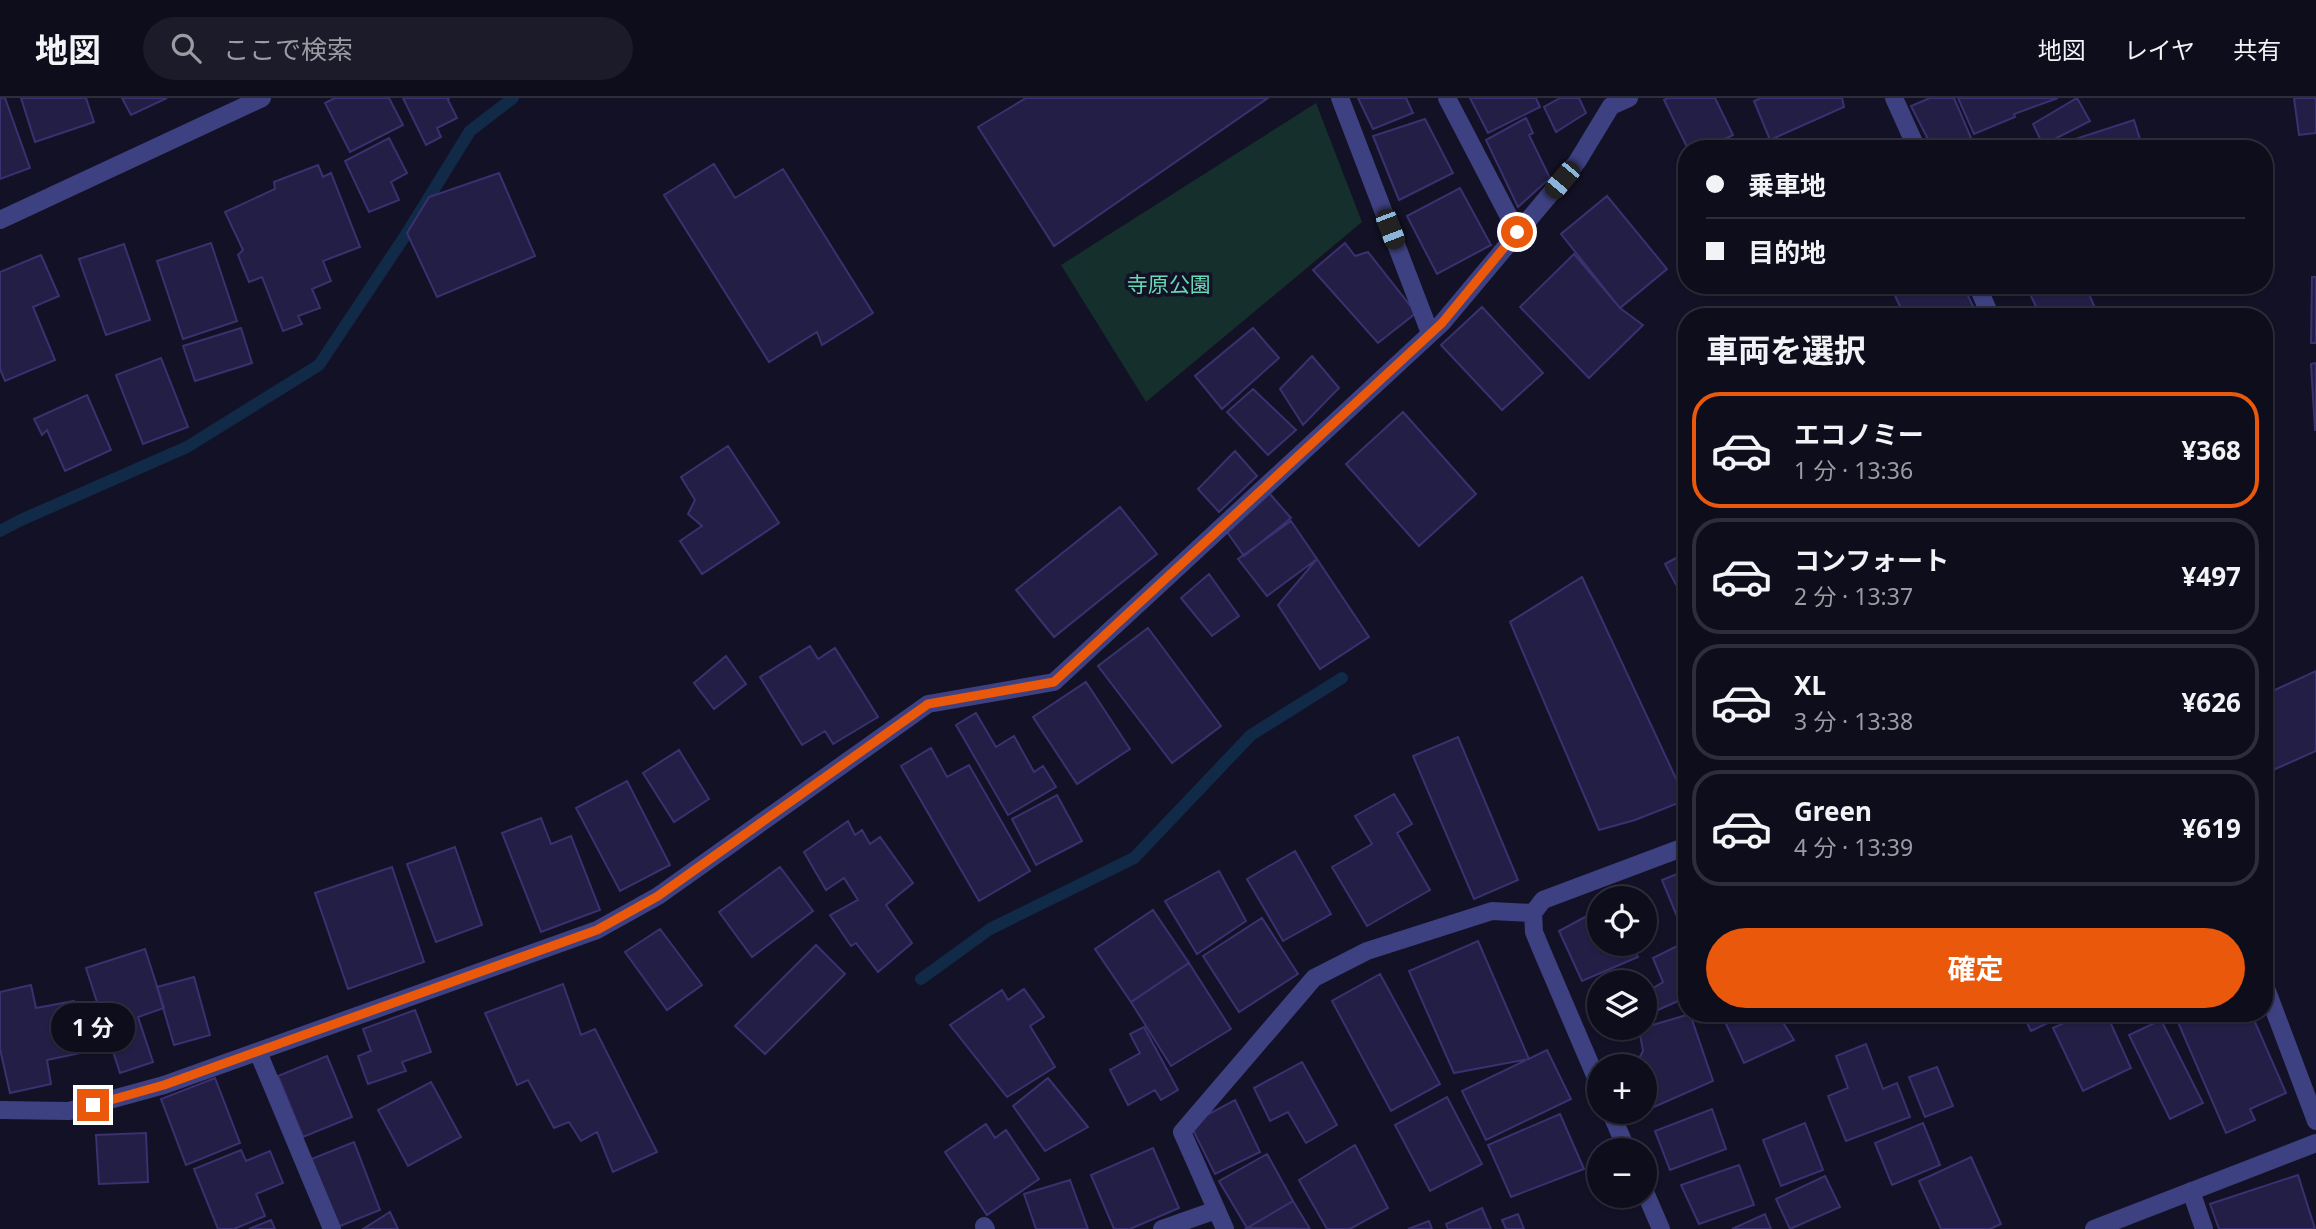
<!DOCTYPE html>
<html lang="ja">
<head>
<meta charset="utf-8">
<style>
  body { margin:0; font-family:"Noto Sans","Noto Sans JP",sans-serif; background:#1c1b29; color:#f1f3f6; height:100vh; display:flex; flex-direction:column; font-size:26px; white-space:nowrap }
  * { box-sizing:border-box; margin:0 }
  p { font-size:23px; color:#9b9ca3 }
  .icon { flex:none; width:38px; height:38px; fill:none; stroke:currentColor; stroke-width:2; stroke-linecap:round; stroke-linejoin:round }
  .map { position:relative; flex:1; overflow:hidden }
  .drawer { position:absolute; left:1678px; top:210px; width:595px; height:714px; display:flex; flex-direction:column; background:#0e0d1c; border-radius:28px; box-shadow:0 2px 5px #0004,0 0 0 2px #2e2d3b }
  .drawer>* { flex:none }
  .top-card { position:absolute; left:1678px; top:42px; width:595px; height:154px; border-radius:28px; box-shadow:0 2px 5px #0004,0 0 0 2px #2e2d3b; display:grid; align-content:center; height:154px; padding:0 28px; background:#0e0d1c }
  .controls { position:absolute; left:1587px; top:788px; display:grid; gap:14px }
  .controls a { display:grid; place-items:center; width:70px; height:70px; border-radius:50%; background:#0e0d1c; box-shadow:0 2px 5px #0004,0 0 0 2px #2e2d3b; font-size:35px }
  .end { position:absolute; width:32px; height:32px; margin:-16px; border:9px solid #ea580c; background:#fff; box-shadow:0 0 0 4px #fff }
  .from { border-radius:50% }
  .bubble { position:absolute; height:49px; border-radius:24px; background:#0e0d1c; box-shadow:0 2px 5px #0004,0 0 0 2px #2e2d3b; font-size:23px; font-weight:700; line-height:49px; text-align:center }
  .car { position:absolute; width:21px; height:42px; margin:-21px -10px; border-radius:9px; box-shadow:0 0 5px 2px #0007; background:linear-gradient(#222 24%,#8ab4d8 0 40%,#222 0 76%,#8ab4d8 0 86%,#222 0) }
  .top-card b { display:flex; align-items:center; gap:24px; height:66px; font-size:26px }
  .top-card b+b { border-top:2px solid #2e2d3b }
  .top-card i { width:18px; height:18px; background:#f1f3f6 }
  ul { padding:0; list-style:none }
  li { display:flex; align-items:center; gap:21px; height:116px; margin:0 14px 10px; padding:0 14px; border:4px solid #2e2d3b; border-radius:28px }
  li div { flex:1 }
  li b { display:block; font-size:26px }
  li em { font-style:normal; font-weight:700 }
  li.selected { border-color:#ea580c }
  li>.icon { width:63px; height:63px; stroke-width:1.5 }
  h2 { padding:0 28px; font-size:32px; line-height:84px }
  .cta { display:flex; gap:14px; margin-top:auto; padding:14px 28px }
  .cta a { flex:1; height:80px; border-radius:42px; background:#ea580c; color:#fff; font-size:28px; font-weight:700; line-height:80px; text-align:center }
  header { display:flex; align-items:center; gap:42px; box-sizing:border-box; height:98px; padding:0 35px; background:#0e0d1c; border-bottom:2px solid #2e2d3b }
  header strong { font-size:33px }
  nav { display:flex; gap:38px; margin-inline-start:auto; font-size:24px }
  .search { width:490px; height:63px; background:#1c1b29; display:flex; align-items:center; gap:18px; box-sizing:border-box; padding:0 24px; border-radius:38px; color:#9b9ca3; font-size:26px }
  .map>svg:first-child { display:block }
  .green { fill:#142f2c }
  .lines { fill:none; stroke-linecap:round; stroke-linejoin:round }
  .stream { stroke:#112a48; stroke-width:12 }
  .building { fill:#231e45; stroke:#393170; stroke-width:2 }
  .minor { stroke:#3e4181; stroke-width:18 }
  .route { stroke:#ea580c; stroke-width:9 }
  .labels { text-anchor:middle; stroke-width:7; stroke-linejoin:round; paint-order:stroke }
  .park-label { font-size:21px; fill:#67d9b4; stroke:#131125 }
</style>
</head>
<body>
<header>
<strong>地図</strong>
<div class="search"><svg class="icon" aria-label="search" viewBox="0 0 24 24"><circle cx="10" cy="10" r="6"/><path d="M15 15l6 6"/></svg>ここで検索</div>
<nav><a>地図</a><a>レイヤ</a><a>共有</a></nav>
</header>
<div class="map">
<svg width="2316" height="1131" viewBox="0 0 2316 1131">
  <rect width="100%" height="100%" fill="#131125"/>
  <path class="green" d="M1316,5l46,119 -216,180 -85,-137z"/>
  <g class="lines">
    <path class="stream" d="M0,433l21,-11 166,-73 132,-82 88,-132 63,-102 43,-33
      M921,881l69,-50 144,-71 117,-123 91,-57"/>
  </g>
  <path class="building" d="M0,0h5l25,70 -30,11z
    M21,0h65l8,24 -59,20z
    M122,0h45l-36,17z
    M335,0h54l14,27 -53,27 -25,-49z
    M403,0h46l-1,2 9,18 -20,10 4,9 -15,8z
    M1026,0h242l-214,148 -76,-119z
    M1358,0h48l7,15 -40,16z
    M1470,0h66l4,9 -52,26z
    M1560,0h19l7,15 -30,19 -12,-25z
    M1668,0h47l18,37 -28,14h-17l-24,-49z
    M1761,0h81l2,9 -74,33 -16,-39z
    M1930,0h24l17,40 -25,11h-13l-22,-43z
    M1958,0h100l-44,16 1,3 -41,17z
    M2077,0l13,23 -47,24 -10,-21z
    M2294,0h22v35l-17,2z
    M1526,20l7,15 -4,2 21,43 -32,29 -32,-67z
    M1425,21l28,54 -54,27 -26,-64z
    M2134,22l9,29h-64l-4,-10z
    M389,40l18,35 -16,9 8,18 -30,12 -24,-51z
    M714,66l21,34 48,-29 90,144 -51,32 -5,-13 -48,30 -105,-167z
    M318,67l5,12 8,-4 29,74 -37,14 8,20 -19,8 8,19 -22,8 4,8 -19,7 -21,-54 -13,5 -11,-27 5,-5 -18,-38 50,-23 -1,-7z
    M499,75l36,83 -98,41 -30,-64 22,-36z
    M1460,90l31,57 -54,29 -30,-58z
    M1607,98l60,73 -47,39 -59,-74z
    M211,145l26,78 -54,18 -26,-78z
    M1345,145l10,13 13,-4 48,61 -38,30 -65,-73z
    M124,146l26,76 -44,15 -27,-76z
    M1574,156l46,54 23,17 -54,53 -69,-71z
    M41,157l18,41 -26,11 22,53 -50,21 -5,-12v-97z
    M2312,179h4v66h-5z
    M1890,187h73l15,32h-73z
    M2049,187h36l14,32h-58l-11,-23z
    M1482,209l61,66 -41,37 -61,-65z
    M241,230l11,35 -57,18 -12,-35z
    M1253,230l26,30 -57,51 -27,-33z
    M1312,258l27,32 -36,37 -23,-36z
    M161,260l27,69 -45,17 -27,-69z
    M2316,265v67h-1l-4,-66z
    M1253,291l43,41 -28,25 -41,-43z
    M87,297l24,55 -46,21 -18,-41 -5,5 -8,-16z
    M1403,314l73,82 -57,52 -73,-82z
    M728,348l51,77 -77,51 -22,-33 22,-15 -14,-12 7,-14 -14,-23z
    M1235,353l22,25 -38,36 -21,-23z
    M2264,377l10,20 -10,4z
    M1269,395l22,25 -47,38 -17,-24z
    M1120,409l37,47 -103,83 -38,-47z
    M1291,423l26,38 -50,37 -29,-37z
    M1687,454v53l-22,-41z
    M1317,461l52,78 -49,32 -42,-64z
    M1209,476l30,42 -27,20 -31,-38z
    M1582,479l104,223 -51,20 -36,10 -89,-208z
    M1148,530l73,98 -49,37 -74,-97z
    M810,548l8,13 17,-11 43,69 -45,27 -8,-13 -23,14 -42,-68z
    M726,558l20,28 -32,25 -20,-26z
    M2316,573v80l-52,23v-79z
    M1086,584l44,67 -53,35 -44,-67z
    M976,615l20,34 18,-11 20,36 9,-6 13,21 -48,28 -52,-90z
    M1458,639l60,143 -44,19 -61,-143z
    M931,650l16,29 22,-12 61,106 -51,30 -78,-135z
    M679,652l30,49 -35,23 -31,-49z
    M627,683l43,84 -50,26 -44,-83z
    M1394,696l18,30 -15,9 33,57 -63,36 -35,-59 40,-23 -17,-28z
    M1057,697l25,46 -46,24 -24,-46z
    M541,720l10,26 20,-8 29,74 -59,22 -39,-99z
    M848,723l7,14 7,-5 8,14 10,-7 33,46 -27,22 26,38 -34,29 -22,-29 -5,3 -21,-31 28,-15 -14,-22 -18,12 -22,-38z
    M455,749l27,78 -46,17 -29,-78z
    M1295,753l36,63 -48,27 -36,-62z
    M392,769l32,95 -76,27 -33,-96z
    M780,769l33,44 -61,46 -33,-45z
    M1687,772v53l-6,3 -19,-46z
    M1219,773l27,50 -49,33 -32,-53z
    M1600,811v34h30l8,14 -56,24 -23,-50z
    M1153,812l36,53 -58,39 -36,-53z
    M1262,820l36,56 -59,38 -36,-56z
    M660,831l42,56 -35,25 -42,-58z
    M1478,843l51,118 -75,14 -45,-102z
    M1687,843v56l-38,17 -4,-21 18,-11 -10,-24z
    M816,847l29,29 -80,80 -30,-28z
    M145,851l19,59 -26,9 15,45 -33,11 -34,-105z
    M1189,865l42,66 -60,37 -40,-64z
    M1380,876l60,110 -49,27 -59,-110z
    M194,879l16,58 -36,10 -17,-58z
    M563,886l18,51 14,-6 62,123 -44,20 -16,-40 -16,9 -12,-19 -15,6 -26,-48 -11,5 -32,-72z
    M31,887l5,23 38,-7 11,51 -38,8 4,24 -41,9 -10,-44v-57z
    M1024,891l20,28 -14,9 25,41 -48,30 -57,-72 52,-35 6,10z
    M415,912l16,42 -29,10 4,9 -38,13 -10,-28 13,-5 -8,-22z
    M1721,915h56l17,27 -50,23z
    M2022,915h46l-37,18z
    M2086,915h20l25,55 -48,23 -30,-63z
    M2174,915h77l35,80 -36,16 5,11 -29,13z
    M1690,916l23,67 -68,30v-45h-10l8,-15 -4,-22z
    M2161,922l42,83 -33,16 -41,-84z
    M1144,929l34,63 -17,10 -6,-10 -27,15 -18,-35 30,-17 -10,-19z
    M1866,946l17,45 14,-6 13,34 -64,24 -18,-45 20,-8 -12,-32z
    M1547,952l24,49 -85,41 -24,-49z
    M327,958l25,61 -49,20 -25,-61z
    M1302,964l35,63 -31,18 -18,-31 -18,9 -16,-33z
    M1937,969l16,39 -28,11 -16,-40z
    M215,980l25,65 -54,22 -25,-66z
    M1048,980l40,49 -43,24 -32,-45z
    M431,984l30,55 -53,29 -30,-56z
    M1447,999l35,67 -52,27 -35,-66z
    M1235,1002l25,52 -45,22 -25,-50z
    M1712,1011l14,40 -56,21 -15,-39z
    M1560,1016l24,55 -73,28 -23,-52z
    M1805,1025l18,47 -42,16 -18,-46z
    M1923,1025l17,42 -48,20 -17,-42z
    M986,1026l9,14 11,-8 33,49 -52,36 -42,-63z
    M146,1035l2,49 -49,2 -3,-49z
    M354,1044l26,68 -45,18 -26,-68z
    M1355,1047l33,63 -38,21h-23l-28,-49z
    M1153,1050l26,60 -49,21h-16l-23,-54z
    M241,1052l5,11 24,-10 13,32 -27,11 9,22 -31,13h-16l-24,-60z
    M1267,1056l26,47 -46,27 -28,-47z
    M1971,1059l30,67 -11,5h-49l-22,-48z
    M1739,1067l15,40 -55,19 -18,-39z
    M2298,1077l17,54h-96l-9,-25z
    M1825,1078l15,31 -50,22 -14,-30z
    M1070,1082l18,49h-52l-12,-35z
    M1293,1103l17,28 -63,-1z
    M1482,1110l9,21h-43l-2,-5z
    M390,1114l8,17h-35z
    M1518,1116l6,15h-18l-4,-9z
    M1765,1116l6,15h-39z
    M271,1122l4,9h-26z
    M1429,1123l3,8h-24z"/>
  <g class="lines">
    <path class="minor" d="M1340,0l90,235
      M1447,0l70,134
      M1894,0l23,51
      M0,122l262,-122
      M1977,187l14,32
      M2264,885l52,138
      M258,954l74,177
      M1600,989l-59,-138 -7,-17 -1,-19 10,-13 144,-54
      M0,1012l69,1 95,-26 433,-155 61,-34 270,-192 126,-22 388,-359 135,-161 34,-56 18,-8
      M1610,1013l17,39
      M2191,1093l13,38
      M1645,1094l16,37
      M984,1128l2,3
      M1162,1131l54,-19
      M1225,1131l-43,-97 132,-154 53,-27 125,-40 41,2
      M2094,1131l222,-86"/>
  </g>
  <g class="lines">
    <path class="route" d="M93,1007l71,-20 433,-155 61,-34 270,-192 126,-22 388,-359 75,-91"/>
  </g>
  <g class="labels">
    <g class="park-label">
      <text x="1169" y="194">寺原公園</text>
    </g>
  </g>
</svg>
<div class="controls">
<a><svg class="icon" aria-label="locate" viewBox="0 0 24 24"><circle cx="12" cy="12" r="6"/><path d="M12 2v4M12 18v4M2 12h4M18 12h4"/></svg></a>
<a><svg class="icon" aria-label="layers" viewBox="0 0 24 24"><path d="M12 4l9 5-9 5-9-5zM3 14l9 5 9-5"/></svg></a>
<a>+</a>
<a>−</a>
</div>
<i class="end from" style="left:1517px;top:134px"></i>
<i class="end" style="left:93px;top:1007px"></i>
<div class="bubble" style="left:51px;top:905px;width:84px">1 分</div>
<i class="car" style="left:1562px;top:82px;rotate:220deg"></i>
<i class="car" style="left:1390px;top:131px;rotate:159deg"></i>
<div class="top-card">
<b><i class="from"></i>乗車地</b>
<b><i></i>目的地</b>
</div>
<section class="drawer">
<h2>車両を選択</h2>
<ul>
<li class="selected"><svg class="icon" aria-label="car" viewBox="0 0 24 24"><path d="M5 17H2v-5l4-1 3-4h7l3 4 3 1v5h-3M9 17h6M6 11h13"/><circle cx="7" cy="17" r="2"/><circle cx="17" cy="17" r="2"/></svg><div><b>エコノミー</b><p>1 分 · 13:36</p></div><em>¥368</em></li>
<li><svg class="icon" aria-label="car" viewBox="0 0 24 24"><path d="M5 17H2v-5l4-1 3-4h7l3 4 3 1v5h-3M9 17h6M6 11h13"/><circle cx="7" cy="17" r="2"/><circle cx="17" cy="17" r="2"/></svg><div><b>コンフォート</b><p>2 分 · 13:37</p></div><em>¥497</em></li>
<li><svg class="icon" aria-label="car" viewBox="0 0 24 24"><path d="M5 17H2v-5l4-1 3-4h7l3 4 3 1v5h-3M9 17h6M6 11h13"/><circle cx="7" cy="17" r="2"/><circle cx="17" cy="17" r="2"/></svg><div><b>XL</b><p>3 分 · 13:38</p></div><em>¥626</em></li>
<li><svg class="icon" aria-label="car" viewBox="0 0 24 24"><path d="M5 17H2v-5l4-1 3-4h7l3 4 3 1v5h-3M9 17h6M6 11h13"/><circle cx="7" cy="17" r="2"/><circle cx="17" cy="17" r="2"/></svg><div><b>Green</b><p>4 分 · 13:39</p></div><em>¥619</em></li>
</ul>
<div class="cta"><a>確定</a></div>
</section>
</div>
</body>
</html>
